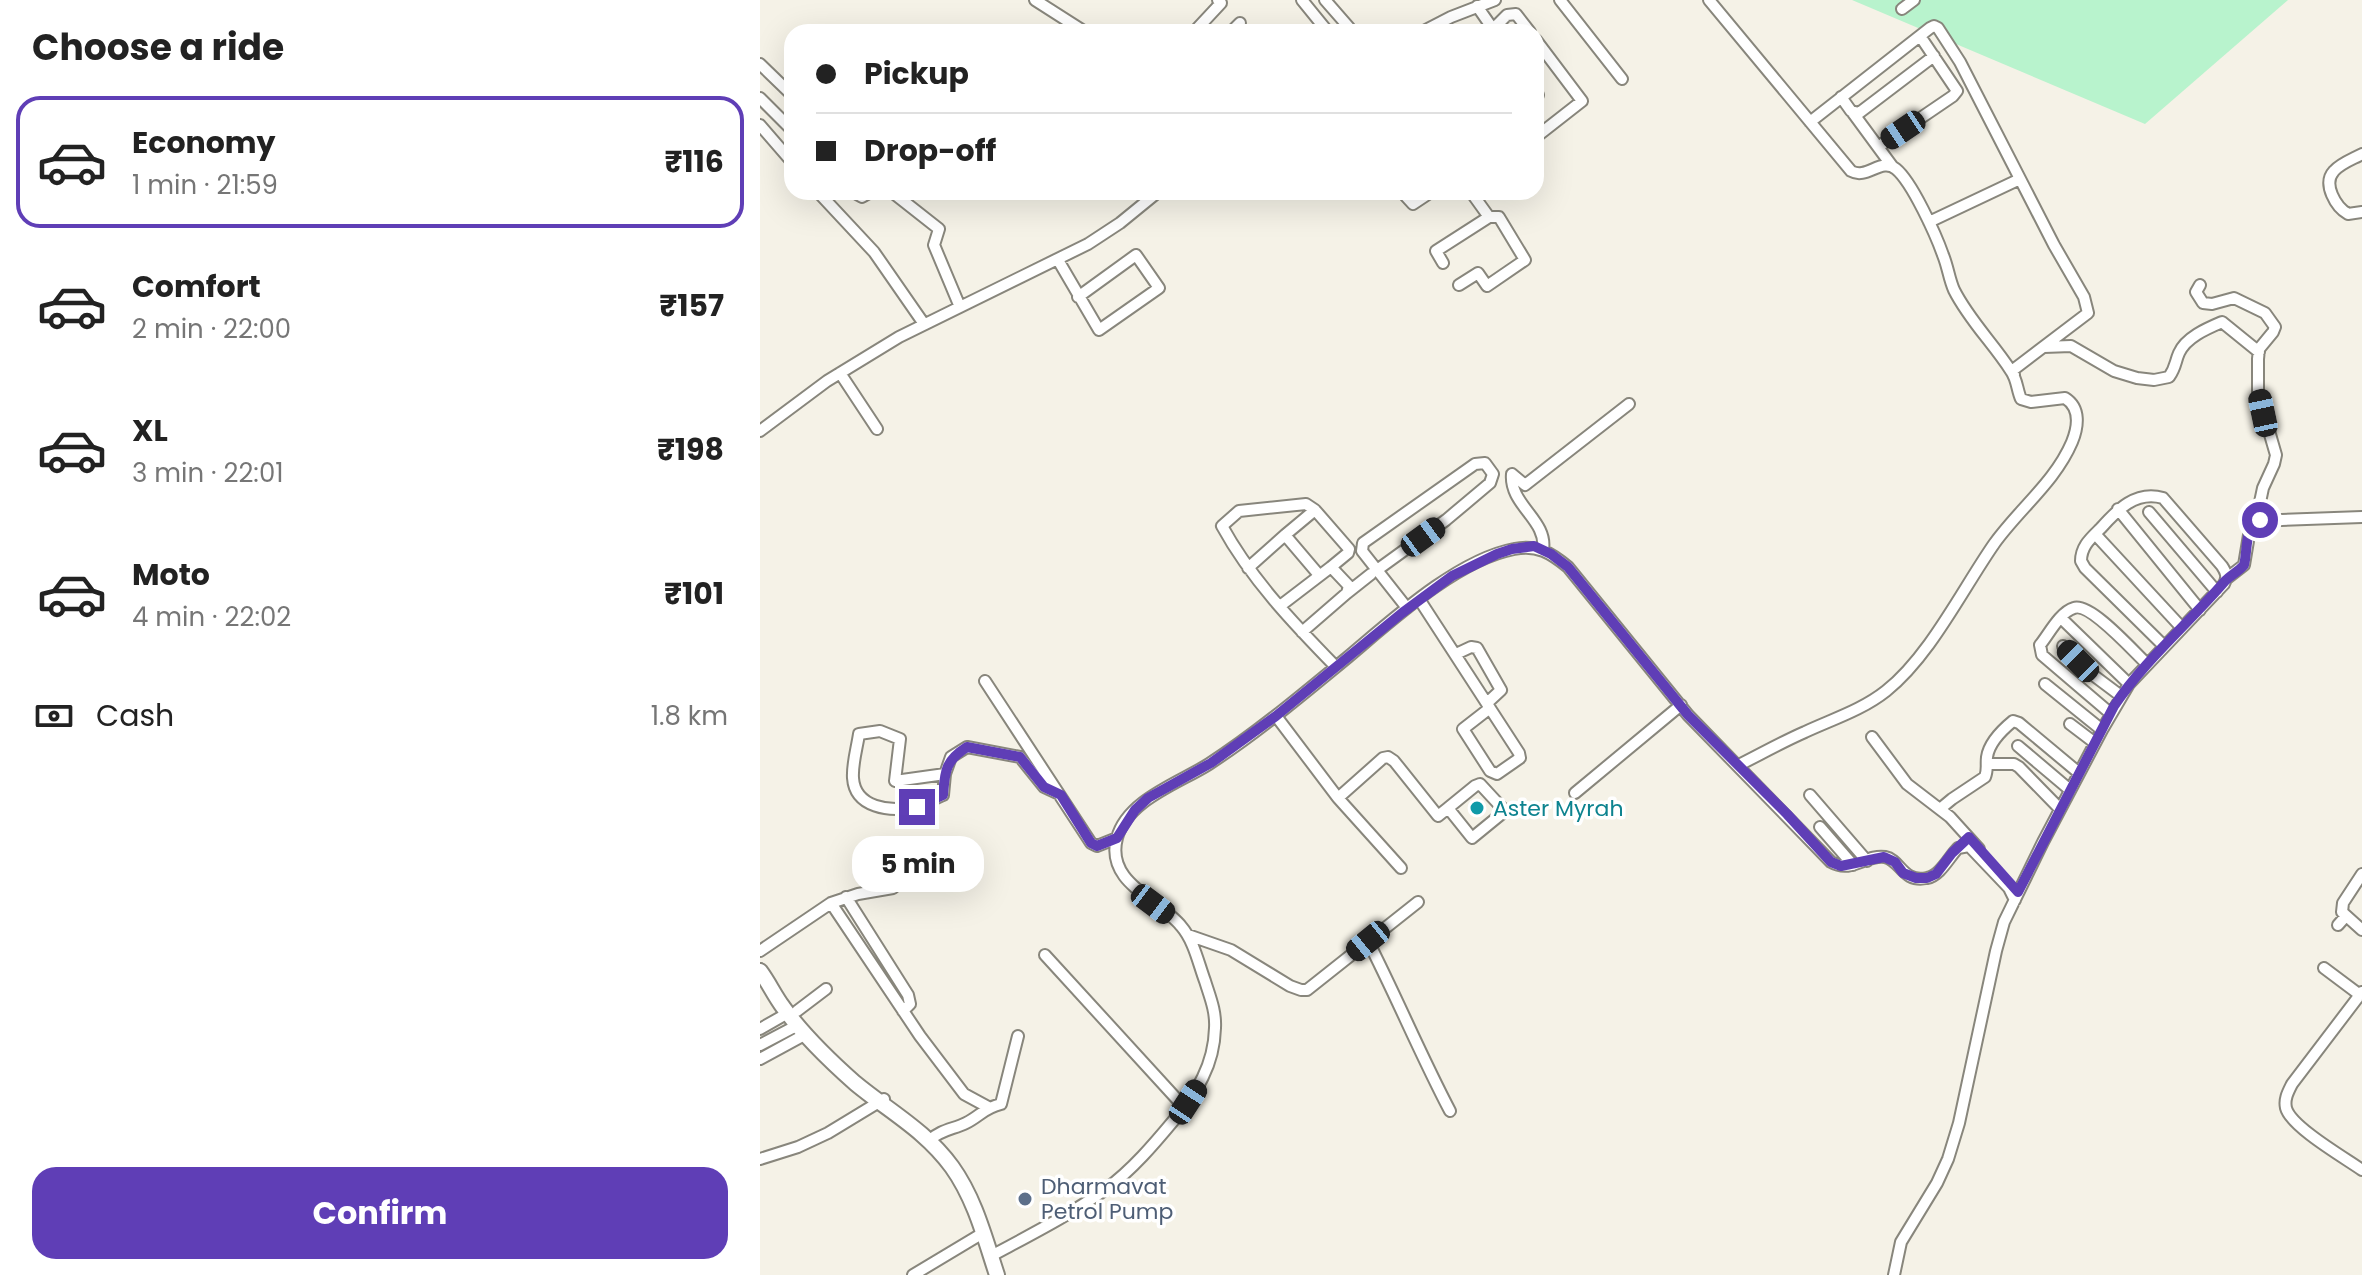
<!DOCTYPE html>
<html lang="en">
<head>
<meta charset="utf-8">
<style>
  body { margin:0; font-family:Poppins,sans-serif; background:#f6f6f6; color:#222; height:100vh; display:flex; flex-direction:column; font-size:30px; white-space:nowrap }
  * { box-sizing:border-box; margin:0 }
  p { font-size:26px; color:#767676 }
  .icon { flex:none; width:44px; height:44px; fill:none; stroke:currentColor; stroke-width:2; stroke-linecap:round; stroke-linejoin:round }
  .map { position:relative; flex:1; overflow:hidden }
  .panel { display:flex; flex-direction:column; background:#fff; width:760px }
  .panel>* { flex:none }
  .banner { position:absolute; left:24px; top:24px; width:760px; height:176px; border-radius:24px; box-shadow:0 8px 32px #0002; display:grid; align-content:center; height:176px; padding:0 32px; background:#fff }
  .end { position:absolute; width:36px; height:36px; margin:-18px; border:10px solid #5f3eb6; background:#fff; box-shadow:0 0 0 4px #fff }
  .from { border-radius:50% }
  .bubble { position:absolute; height:56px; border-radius:24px; background:#fff; box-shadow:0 8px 32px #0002; font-size:26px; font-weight:700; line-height:56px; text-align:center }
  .car { position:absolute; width:24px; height:48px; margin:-24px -12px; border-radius:10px; box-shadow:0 0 6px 2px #0007; background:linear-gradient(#222 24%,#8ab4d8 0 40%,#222 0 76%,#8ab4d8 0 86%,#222 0) }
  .banner b { display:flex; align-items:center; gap:28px; height:76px; font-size:30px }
  .banner b+b { border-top:2px solid #e0e0e0 }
  .banner i { width:20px; height:20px; background:#222 }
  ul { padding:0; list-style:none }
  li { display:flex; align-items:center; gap:24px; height:132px; margin:0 16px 12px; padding:0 16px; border:4px solid transparent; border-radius:24px }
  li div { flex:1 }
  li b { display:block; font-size:30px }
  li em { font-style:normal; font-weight:700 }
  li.selected { border-color:#5f3eb6 }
  li>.icon { width:72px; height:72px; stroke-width:1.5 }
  h2 { padding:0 32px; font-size:36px; line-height:96px }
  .pay { display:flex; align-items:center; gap:20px; height:88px; padding:0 32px; font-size:30px }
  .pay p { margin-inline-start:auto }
  .cta { display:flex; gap:16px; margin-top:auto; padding:16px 32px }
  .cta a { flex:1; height:92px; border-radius:24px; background:#5f3eb6; color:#fff; font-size:32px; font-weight:700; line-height:92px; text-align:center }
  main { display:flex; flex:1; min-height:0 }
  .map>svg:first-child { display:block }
  .green { fill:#b8f3cd }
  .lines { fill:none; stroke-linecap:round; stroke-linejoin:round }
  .minor-casing { stroke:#88867c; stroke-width:14 }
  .highway-casing { stroke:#88867c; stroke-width:18 }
  .minor { stroke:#fff; stroke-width:10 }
  .highway { stroke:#fff; stroke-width:14 }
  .route { stroke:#5f3eb6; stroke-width:10 }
  .culture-dot { fill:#0f9aa8; stroke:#fff; stroke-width:3 }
  .service-dot { fill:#5c6f8a; stroke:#fff; stroke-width:3 }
  .labels { text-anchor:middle; stroke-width:7; stroke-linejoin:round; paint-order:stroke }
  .culture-label { font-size:22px; fill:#0d838f; stroke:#fff; text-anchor:start }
  .service-label { font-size:22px; fill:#4e5e75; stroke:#fff; text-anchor:start }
</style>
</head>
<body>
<main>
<section class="panel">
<h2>Choose a ride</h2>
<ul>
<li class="selected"><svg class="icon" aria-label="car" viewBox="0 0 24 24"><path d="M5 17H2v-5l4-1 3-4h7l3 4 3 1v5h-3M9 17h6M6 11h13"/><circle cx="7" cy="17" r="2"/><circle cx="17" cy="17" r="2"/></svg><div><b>Economy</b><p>1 min · 21:59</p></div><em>₹116</em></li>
<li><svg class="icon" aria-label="car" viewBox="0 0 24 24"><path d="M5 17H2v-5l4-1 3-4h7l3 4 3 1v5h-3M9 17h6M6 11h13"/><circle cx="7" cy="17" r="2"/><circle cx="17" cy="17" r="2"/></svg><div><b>Comfort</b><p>2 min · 22:00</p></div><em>₹157</em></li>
<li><svg class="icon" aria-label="car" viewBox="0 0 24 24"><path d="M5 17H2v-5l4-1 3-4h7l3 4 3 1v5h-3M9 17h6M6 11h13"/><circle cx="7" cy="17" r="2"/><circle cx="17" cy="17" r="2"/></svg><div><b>XL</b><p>3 min · 22:01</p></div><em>₹198</em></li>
<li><svg class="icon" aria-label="car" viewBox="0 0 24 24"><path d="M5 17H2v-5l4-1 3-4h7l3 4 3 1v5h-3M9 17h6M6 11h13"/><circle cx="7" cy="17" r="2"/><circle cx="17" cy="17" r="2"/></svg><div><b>Moto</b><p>4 min · 22:02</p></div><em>₹101</em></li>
</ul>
<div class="pay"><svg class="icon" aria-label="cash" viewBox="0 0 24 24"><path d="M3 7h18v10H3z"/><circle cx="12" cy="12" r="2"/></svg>Cash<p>1.8 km</p></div>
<div class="cta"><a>Confirm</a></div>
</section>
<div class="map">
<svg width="1602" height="1275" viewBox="0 0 1602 1275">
  <rect width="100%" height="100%" fill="#f5f2e7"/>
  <path class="green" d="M1092,0h436l-143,124z"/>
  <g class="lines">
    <defs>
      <path id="minor" d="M275,0l50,32
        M542,0l26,32
        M565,0l28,32
        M800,0l62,79
        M949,0l142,171c16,9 30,-14 45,-2 16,13 40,66 47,86 5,12 6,24 11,35 15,30 39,53 57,81 6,8 6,19 10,28l10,3 34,-4c16,10 13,29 7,44 -17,40 -53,67 -78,102 -32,46 -64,112 -108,147 -24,19 -53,28 -81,41 -23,10 -44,22 -66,33
        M717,6l18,26
        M1142,9l12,-9
        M733,29l14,-14 9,-1 14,18
        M434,32l27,-29 -3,-3
        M471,32l9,-9
        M662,32l29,-15 44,-17
        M776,40l46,61 -46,36
        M0,64l32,31
        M776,90l2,5 -2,5
        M1081,97l10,14 8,2 75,-57
        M0,98l32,32
        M1093,113l39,53
        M1050,122l120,-94 4,-2 4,2 22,34 94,183 30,52 4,16 -75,57 1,5
        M0,125l32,37
        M1118,147l75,-51 4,-5 -37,-55
        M1602,154c-9,5 -21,9 -28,17 -12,13 2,36 14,43l14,-2
        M58,192l56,60 50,72
        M93,192l9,5 9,-5
        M132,192l47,37 -5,16 26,62
        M642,192l11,12 18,-12
        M1169,222l91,-43
        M298,260l41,70 60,-42 -23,-33 -58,42
        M683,263l-7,-12 53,-34 -18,-25
        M699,285l19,-12 9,13 38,-26 -26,-43h-10
        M1440,285l-4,7 7,11 9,1 22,-6 31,15 10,14 -2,5 -14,17 -1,10v34l18,62 -2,9 -11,24 -7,33
        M1284,347l27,-1 43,25 23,7 17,2 15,-3c7,-10 6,-15 10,-24 7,-16 29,-25 43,-31l37,30
        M80,373l37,56
        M0,431l67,-50 72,-44 189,-93 32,-21 38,-31
        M1358,509l82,101
        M555,510l-9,-6 -67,7 -17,15c29,53 72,98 114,141
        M1389,512l68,80
        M1335,534l87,94
        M783,550c5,-30 -34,-45 -31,-76l13,11 104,-81
        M488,568l37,-33
        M617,570l69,-50 44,-37 3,-9 -8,-11 -10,1 -112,79 -1,8 45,57
        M559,575l-34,-40 30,-25 34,39 -1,4 -17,14
        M1466,579l18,-14 6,-36 6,-8 106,-4
        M587,593l24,-19
        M659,599l100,154 1,5 -23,16 -7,-3 -27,-42 27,-21
        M520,606l51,-39 18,19 -2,7 -45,39
        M1301,618l68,66 95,-100c4,-7 2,-12 -2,-18l-59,-68c-27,-8 -46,12 -62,30 -10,10 -20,18 -20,33l4,7 79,78
        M1303,646l30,29 28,21
        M696,654l15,-7 6,1 24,42 -14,13
        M225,681l106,162 6,3 20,-8
        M1285,684l57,46
        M1350,713l-68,-58 -2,-10c9,-11 20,-33 34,-37 16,-6 60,44 73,56
        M516,716l62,82 45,-40 5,-1 6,4 44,55 10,-8 24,30 33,-27 -25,-27 -5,2 -27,22
        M1310,724l25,19
        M120,731l20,8 -5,42 50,-7 -2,21c-10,4 -20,10 -30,12 -23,5 -58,1 -60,-29 -1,-14 4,-30 6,-44z
        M1112,737l35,47 43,33 29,32
        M1258,746l52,44
        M1227,764h27l5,3 41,42
        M185,774l6,-17 16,-10 53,10 24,30 15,7
        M815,793l106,-88
        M1050,795l57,66
        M578,798l63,70
        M1180,809l12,-10 33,-22c3,-7 1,-12 2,-20 2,-14 15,-27 26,-36l6,2 60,50
        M1060,827l33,38
        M1602,874l-19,29 -1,9 20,18
        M86,897l62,98 2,9 -7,7
        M71,903l89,133 44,58 24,13
        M1578,925l8,-9
        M428,935l43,15 59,36 11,4h6l111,-88
        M608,941c29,57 53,115 82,170
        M0,951l71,-48 27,-9 35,-6 17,-18
        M285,955l139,152
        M1564,968l36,27
        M1602,992l-70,92c-4,8 -8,15 -6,24 5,19 59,50 76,62
        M37,1011l29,-22
        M0,1029l28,-16
        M0,1045l38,-20
        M0,1059l46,-25
        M170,1140c10,-10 24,-11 36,-17 14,-7 18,-15 35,-19l17,-68
        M0,1159l38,-12 30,-14 56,-34
        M231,1256c39,-21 79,-41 115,-67 26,-19 48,-45 68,-69 23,-29 40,-54 41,-92 1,-17 -5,-31 -10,-47 -7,-19 -11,-40 -24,-55 -22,-27 -76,-43 -64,-88 10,-38 62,-55 92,-74 49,-32 94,-70 139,-107 44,-37 109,-97 166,-108 23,-5 37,4 54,18l120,148 143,147c21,12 35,-8 54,-5 16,3 17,26 42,21 13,-2 22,-21 31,-30l11,-2 40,42 6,12
        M153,1275l70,-42
        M1134,1275l7,-33 36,-59 11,-24 11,-36 37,-172 8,-29 39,-80 59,-112 27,-46"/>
      <path id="highway" d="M0,971c9,12 14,24 23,36 20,28 46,53 72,76 35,29 70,47 97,84 23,32 33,72 45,108"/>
    </defs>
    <use href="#minor" class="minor-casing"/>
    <use href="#highway" class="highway-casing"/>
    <use href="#minor" class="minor"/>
    <use href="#highway" class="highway"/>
  </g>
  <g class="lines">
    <path class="route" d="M157,807l26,-12c2,-24 2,-34 24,-48l53,10 24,30 17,8 30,48 6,3 20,-8 18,-28 13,-12 63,-35 65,-47 126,-103 50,-37 45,-22 15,-5 22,-3 17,8 17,13 120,148 99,99 44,48 10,4 43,-9 11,5 8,11 13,5h11l9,-4 16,-21 17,-16 49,55 96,-186c31,-46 75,-83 111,-125 6,-6 14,-10 19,-16 4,-15 0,-39 16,-45"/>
  </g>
  <circle class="culture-dot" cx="717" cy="808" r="8"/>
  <circle class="service-dot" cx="265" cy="1199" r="8"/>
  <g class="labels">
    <g class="culture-label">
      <text x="733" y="816">Aster Myrah</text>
    </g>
    <g class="service-label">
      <text x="281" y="1194">Dharmavat<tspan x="281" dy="25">Petrol Pump</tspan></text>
    </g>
  </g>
</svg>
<i class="end from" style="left:1500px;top:520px"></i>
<i class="end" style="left:157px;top:807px"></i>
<div class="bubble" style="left:92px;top:836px;width:132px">5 min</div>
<i class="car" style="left:1143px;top:130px;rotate:236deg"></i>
<i class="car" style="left:1503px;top:413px;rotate:348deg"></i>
<i class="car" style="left:663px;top:537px;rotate:54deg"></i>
<i class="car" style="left:1318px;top:661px;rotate:315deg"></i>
<i class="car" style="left:393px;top:904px;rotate:127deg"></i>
<i class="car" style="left:608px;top:941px;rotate:231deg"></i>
<i class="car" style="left:428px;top:1102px;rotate:33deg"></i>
<div class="banner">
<b><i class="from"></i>Pickup</b>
<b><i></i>Drop-off</b>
</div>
</div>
</main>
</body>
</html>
